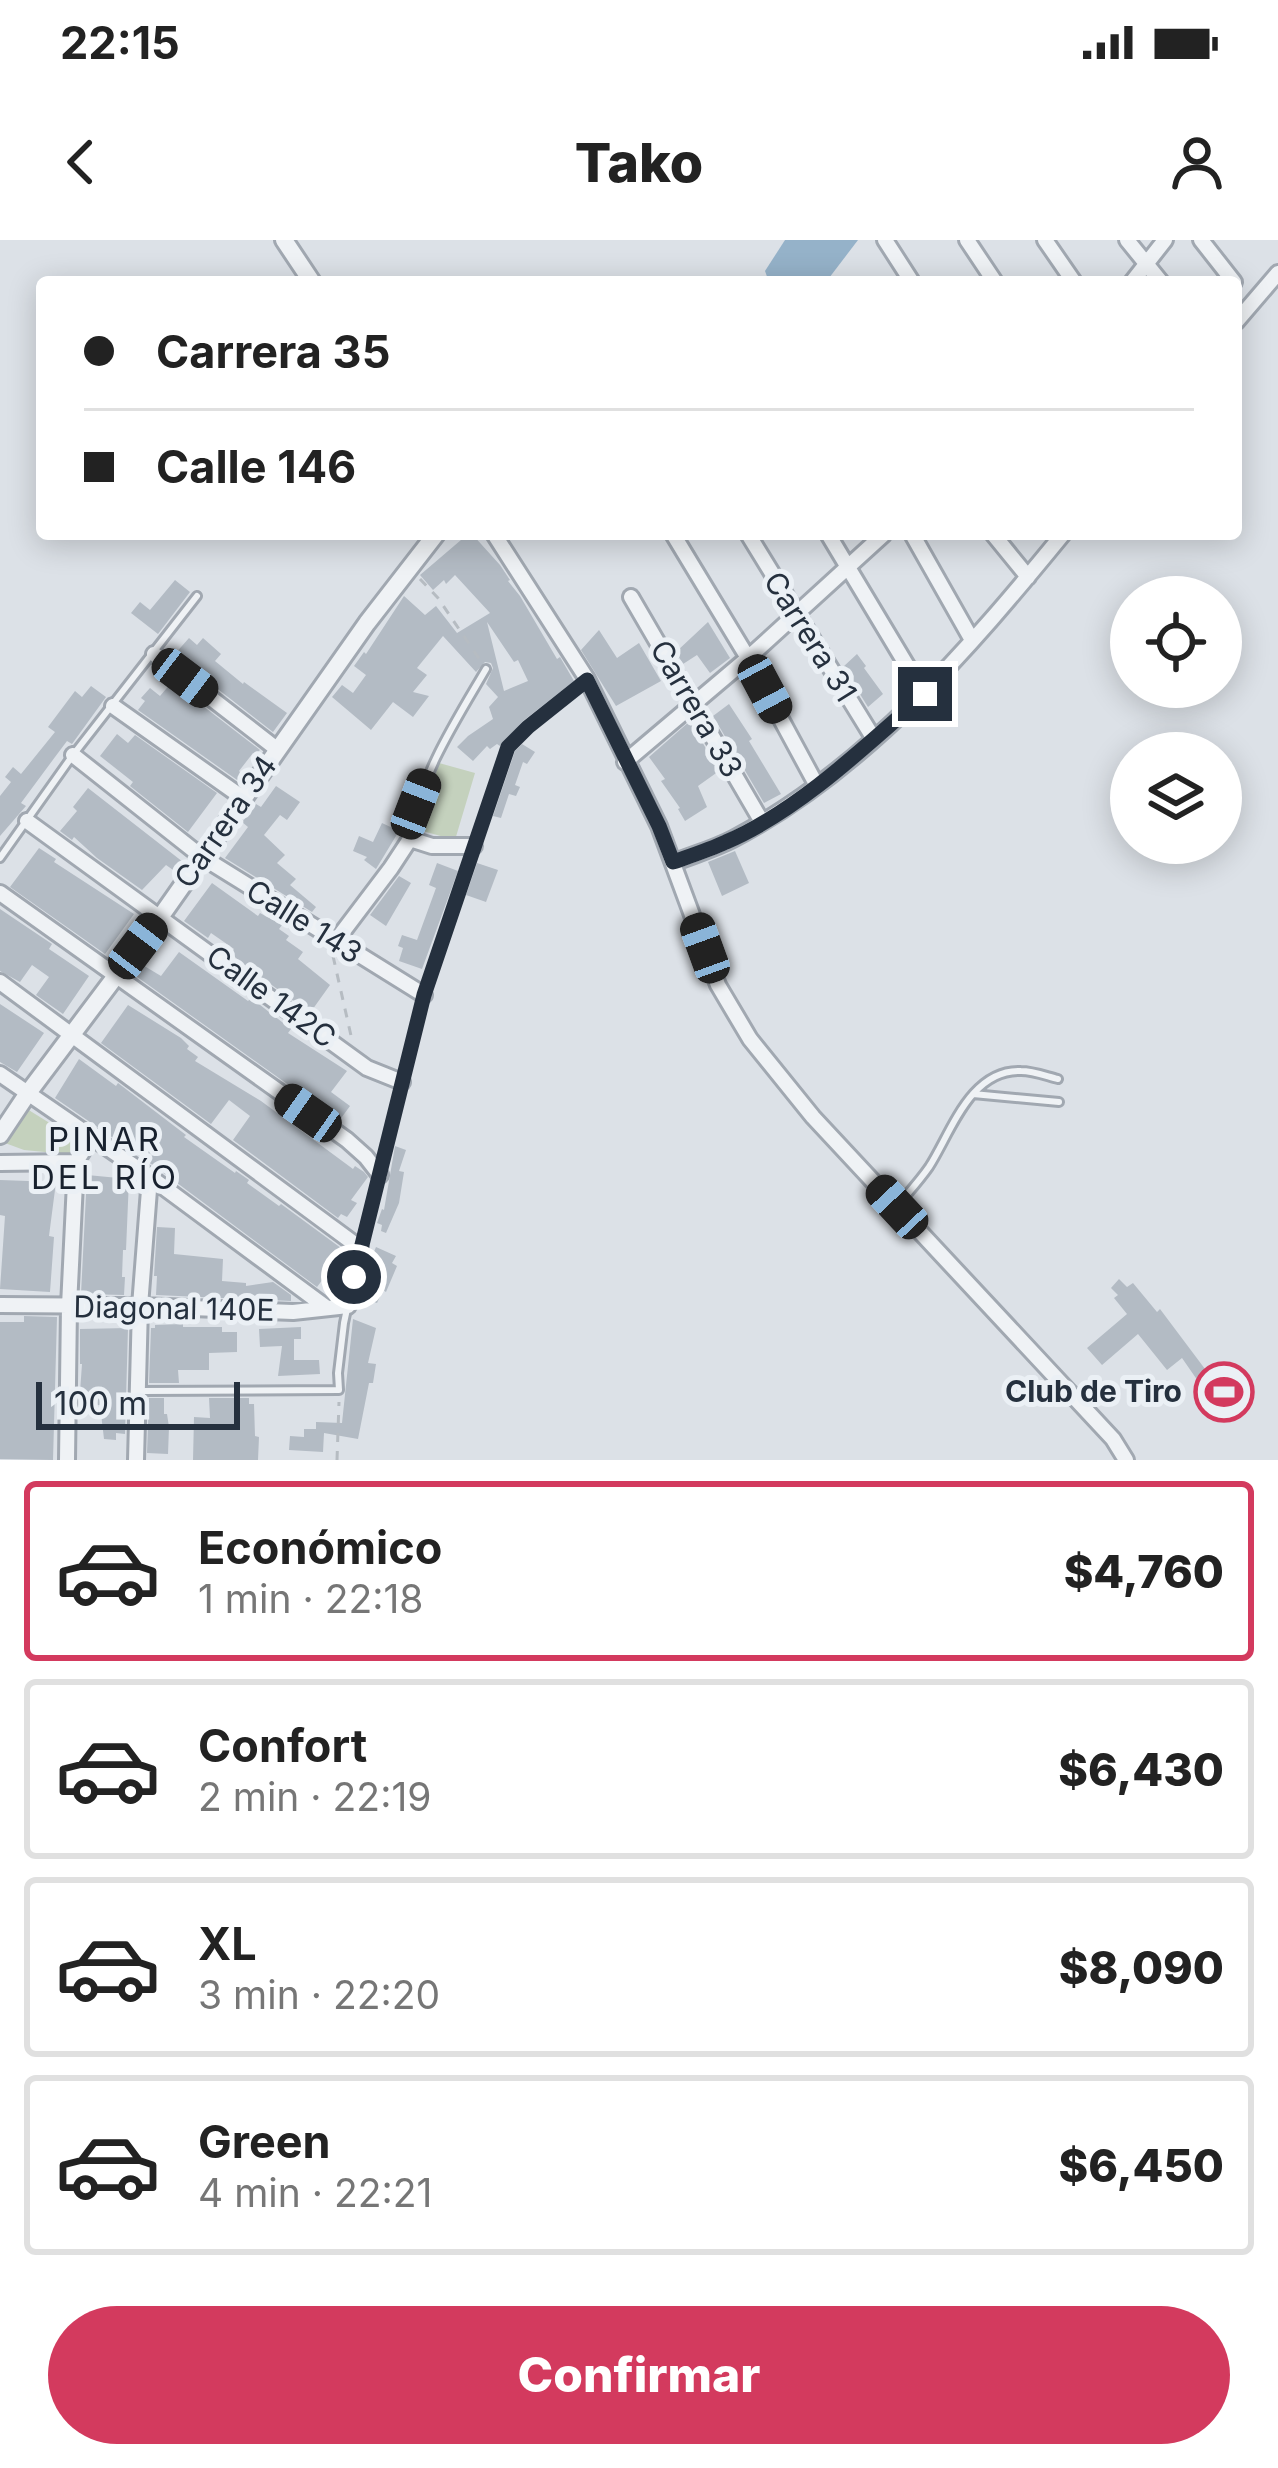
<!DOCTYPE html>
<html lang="es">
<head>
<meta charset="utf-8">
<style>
  body { margin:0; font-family:Inter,sans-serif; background:#f2f2f2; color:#222; height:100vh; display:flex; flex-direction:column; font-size:45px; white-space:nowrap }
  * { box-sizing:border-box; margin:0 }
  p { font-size:39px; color:#767676 }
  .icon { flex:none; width:66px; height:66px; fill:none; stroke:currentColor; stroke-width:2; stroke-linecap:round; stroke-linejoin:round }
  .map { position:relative; height:1220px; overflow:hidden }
  .sheet { display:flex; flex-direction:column; background:#fff; flex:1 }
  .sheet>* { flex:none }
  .top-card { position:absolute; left:36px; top:36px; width:1206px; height:264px; border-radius:12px; box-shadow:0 6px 30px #0003; display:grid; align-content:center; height:264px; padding:0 48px; background:#fff }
  .buttons { position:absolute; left:1110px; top:336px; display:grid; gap:24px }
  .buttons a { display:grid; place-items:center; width:132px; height:132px; border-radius:50%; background:#fff; box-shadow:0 6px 30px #0003; font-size:60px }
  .scale { position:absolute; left:36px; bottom:30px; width:204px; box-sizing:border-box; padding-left:12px; border:6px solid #25303e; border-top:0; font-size:33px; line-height:42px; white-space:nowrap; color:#25303e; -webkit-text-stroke:9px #ebf0f5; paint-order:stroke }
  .end { position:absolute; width:54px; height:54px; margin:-27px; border:15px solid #25303e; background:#fff; box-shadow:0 0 0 6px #fff }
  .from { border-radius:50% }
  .car { position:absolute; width:36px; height:72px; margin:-36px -18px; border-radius:15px; box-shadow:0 0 9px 3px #0007; background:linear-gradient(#222 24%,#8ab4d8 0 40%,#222 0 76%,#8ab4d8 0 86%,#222 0) }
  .top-card b { display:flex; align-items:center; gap:42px; height:114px; font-size:45px }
  .top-card b+b { border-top:3px solid #e0e0e0 }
  .top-card i { width:30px; height:30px; background:#222 }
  ul { padding:21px 0 0; list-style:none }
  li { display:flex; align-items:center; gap:36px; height:180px; margin:0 24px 18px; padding:0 24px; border:6px solid #e0e0e0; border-radius:12px }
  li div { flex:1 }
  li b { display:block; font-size:45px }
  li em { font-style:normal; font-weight:800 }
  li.selected { border-color:#d33a5e }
  li>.icon { width:108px; height:108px; stroke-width:1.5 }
  .primary-button { display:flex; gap:24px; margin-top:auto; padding:24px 48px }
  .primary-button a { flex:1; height:138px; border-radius:72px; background:#d33a5e; color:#fff; font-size:48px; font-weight:800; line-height:138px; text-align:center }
  .status { display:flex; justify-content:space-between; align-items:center; height:84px; padding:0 60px; background:#fff; direction:ltr }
  .status svg { height:33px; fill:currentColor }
  header { display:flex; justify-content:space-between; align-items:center; height:156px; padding:0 48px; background:#fff; font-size:54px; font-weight:800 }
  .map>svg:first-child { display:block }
  .green { fill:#c4d1bd }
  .water { fill:#95b2c9 }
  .building { fill:#b3bbc4; fill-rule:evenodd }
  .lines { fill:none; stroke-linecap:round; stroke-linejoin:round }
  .service-casing { stroke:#a1a8b1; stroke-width:12 }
  .minor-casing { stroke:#a1a8b1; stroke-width:20 }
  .tertiary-casing { stroke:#a1a8b1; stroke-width:22 }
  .path { stroke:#b6bcc2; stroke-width:3; stroke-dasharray:9 9; stroke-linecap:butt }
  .service { stroke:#eff2f5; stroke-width:6 }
  .minor { stroke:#eff2f5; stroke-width:14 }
  .tertiary { stroke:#eff2f5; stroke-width:16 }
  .route { stroke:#25303e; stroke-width:15 }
  .labels { text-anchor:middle; stroke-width:10; stroke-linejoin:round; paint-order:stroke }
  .street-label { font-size:30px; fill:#25303e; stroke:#ebf0f5 }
  .poi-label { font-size:30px; font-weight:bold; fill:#25303e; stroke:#ebf0f5; text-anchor:end }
  .neighbourhood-label { font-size:33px; letter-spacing:3px; fill:#18212e; stroke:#ebf0f5 }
</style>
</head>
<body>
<div class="status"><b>22:15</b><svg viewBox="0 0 49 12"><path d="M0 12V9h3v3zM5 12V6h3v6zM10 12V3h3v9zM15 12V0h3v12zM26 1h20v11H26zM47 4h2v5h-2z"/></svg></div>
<header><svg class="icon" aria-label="back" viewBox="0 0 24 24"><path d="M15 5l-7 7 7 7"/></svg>Tako<svg class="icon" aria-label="person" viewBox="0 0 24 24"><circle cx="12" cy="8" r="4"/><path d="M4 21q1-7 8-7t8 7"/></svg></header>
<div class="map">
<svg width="1278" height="1220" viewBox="0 0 1278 1220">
  <rect width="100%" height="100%" fill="#dce1e7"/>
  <path class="green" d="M439,523l36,10 -20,67 -36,-10z
    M27,869l55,34 -6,12 -52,-5 -19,-7z"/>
  <path class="water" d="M785,0h73l-32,42h-57l-4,-11z"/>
  <path class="building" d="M468,294h4l28,31 10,15 -2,1 12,15 37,63 3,-2 14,24 -51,40 -23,25 -3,-2 -7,5 -3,-3 -14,15 -16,-14 11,-11 25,-17 -4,-12 9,-10 -12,-13 7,-16 -2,-5 -6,-1 -9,10 -33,-36 -26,32 10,7 -14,17 16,4 -16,21 -20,-15 -22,28 -39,-33 10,-12 11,8 13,-18 -12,-9 10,-14 2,2 38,-58 21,19 11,-9 21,27 33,-20 -35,-38 -9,9 -2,-4 -11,10 -13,-15zM487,382l27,40 4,-2 10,21 -24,10z
    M175,340l15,12 -32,42 -27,-21 9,-11 10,8z
    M708,382l22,36 -20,15 -13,-18 -14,9 -7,-12z
    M599,390l18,28 22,-15 22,38 -45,25 -35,-56z
    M189,398l8,7 6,-7 18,16 -6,7 28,23 1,-2 43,31 -14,19 -99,-77z
    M857,414l9,12 -2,2 19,26 -15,13 -25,-40z
    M172,442l88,68 -5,5 -2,-2 -14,18 5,5 -4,6 -102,-72 7,-9 -4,-3 9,-10 10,8z
    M91,446l15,11 -34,47 -5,-3 -12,16 -34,46 5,3 -26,30v-40l11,-14 -6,-5 8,-10 8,7 34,-42 -7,-5 27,-36 7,6z
    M729,464l23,35 -3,2 32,53 -17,9 -51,-87z
    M690,481l29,50 -21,15 9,21 -22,14 -7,-12 2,-1 -19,-27 4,-2 -16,-22z
    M117,494l11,9 7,-8 82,58 -29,39 -58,-46 3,-4 -33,-26z
    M522,504l13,8 -8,12 -4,-2 -8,23 5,2 -4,9 -7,-2 -8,24 -8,-2 22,-65z
    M276,546l24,16 -13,18 -7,-5 -16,20 21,20 -8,8 19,16 -6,6 26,22 -4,5 -87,-54 23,-31 -6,-5 6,-7 8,-11 5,3z
    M88,548l95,74 -7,10 -10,-7 -24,25 -45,-32 -23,-21 -2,3 -12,-9 17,-20 -4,-4z
    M382,583l17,8 -23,38 -12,-9 3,-3 -14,-6 6,-15 14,6z
    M39,608l17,11 -2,3 80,52 -29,40 -95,-67z
    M735,611l14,32 -27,13 -14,-34z
    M437,623l21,8 -36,98 -23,-8 4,-13 -5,-2 4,-11 15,5 19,-52 -7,-3z
    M477,623l21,7 -12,32 -20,-7z
    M399,636l12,7 -25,43 -16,-11z
    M212,643l46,33 2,-3 22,12 -3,4 10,7 -3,4 17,12 -5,7 32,26 -20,28 -71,-52 -8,-8 3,-4 -23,-16 -3,5 -24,-17z
    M0,669l52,35 -3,5 40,27 -26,38 -27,-19 13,-18 -17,-12 -12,17 -20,-11z
    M179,712l69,49 3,-3 40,31 -3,4 59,38 -16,21 19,14 -11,15 -206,-147 8,-10 20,12z
    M0,764l44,29 -27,39 -17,-10z
    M128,765l53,33 8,8 -2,3 11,8 -3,4 66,40 92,68 2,-3 9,6 4,5 -17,23 6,3 -10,14 -6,-3 -3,4 -105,-78 17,-24 -21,-16 -18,24 -110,-81z
    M79,819l37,27 2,-3 68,52 -2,2 51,36 1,-2 13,9 -2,3 32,23 2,-2 64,47 -8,11 5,4 -10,14 -6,-5 -9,12 -160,-119 -102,-70z
    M395,906l11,4 -7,21 5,1 -5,31 -13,30 -5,-2 1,-6 -5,-2 5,-14 2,1z
    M87,935l42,4 -3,71h-3l-1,27h3l-1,18 -43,-1z
    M0,940l56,2 -7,54 5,1 -4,55 -50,-3 5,-73 -5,-1z
    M157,987l18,1 -1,26 49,5 -1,22 24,2v3l27,-4 18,13v6l-135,-6 1,-19h-3z
    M376,1007l20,9 -4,7 5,3 -11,26 -3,-2 -6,13 -17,-6 16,-36 -5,-2z
    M1119,1039l8,8 6,-4 24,29 3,-3 51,68 -11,7 -18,-26 -15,12 -29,-36 -36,31 -15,-17 40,-34 -13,-16 4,-3 -7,-7z
    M24,1076l33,1 -4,143 -53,-1v-137h24z
    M353,1079l23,9 -8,35 8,1 -3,19h-4l-11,56 -34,-6 -1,19 -34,-2 1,-14 14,1v-8h12v-7l26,1z
    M183,1084v3h39v5h15v20l-28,1v17h-31l1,13h-30l2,-55h4v-3z
    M301,1087v12h-7v21h25l1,14 -42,2 4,-30 -22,1 -1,-18z
    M128,1088l-3,106 -9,-1v7l-12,-1 -4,-34 -21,1 3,-42h-2v-35z
    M149,1158h15v16h3l2,13 -1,27 -21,-1z
    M209,1158h40v6h5l1,32 4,1 -1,23h-65l1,-43 16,1z"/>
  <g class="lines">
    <defs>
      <path id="service" d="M410,595c11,-61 45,-113 76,-166
        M0,618l73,-103 124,-159
        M973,854l86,8
        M899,964c10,-12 21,-24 30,-37 22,-34 41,-98 92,-96 12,0 25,5 37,8
        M141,1151l198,-1 -1,-17 6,-50 16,-75 64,-253 84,-248 20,-20 56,-45"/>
      <path id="minor" d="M885,0l27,42
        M967,0l28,42
        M1045,0l29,42
        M1127,0l34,42
        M1201,0l33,42
        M1132,42l33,-42
        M1236,82l42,-49
        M494,294l93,145 72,147 59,159 32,54 63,78 300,322 13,21
        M673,294l75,124 68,126
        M748,294l126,205
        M828,294l96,160
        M912,294l60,106
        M993,294l35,43
        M631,357l131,225
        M154,414l124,96
        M113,466l130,92
        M73,515l129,102 222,138
        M625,522l123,-104 136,-124
        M27,581l340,247 35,14
        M673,623c19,-8 41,-14 60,-24 133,-70 236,-190 330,-305
        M0,653l347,247 19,17 14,18
        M335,702l56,-74 19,-29 22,7h42
        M0,742l360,266
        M0,834l150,103 177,131
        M0,923l76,-1
        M0,1065l140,1 153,6 55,-6
        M67,1220l2,-154 7,-144 16,-26
        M136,1220l4,-154 10,-129"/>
      <path id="tertiary" d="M284,0l28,42
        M0,895l28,-42 133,-177 206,-293 69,-89"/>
    </defs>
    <use href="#service" class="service-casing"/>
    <use href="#minor" class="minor-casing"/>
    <use href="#tertiary" class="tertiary-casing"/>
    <path class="path" d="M420,339l18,19 44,65
      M333,716l19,84
      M337,1220l2,-58"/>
    <use href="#service" class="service"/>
    <use href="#minor" class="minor"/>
    <use href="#tertiary" class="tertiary"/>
  </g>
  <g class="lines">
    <path class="route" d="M354,1037l70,-282 84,-248 20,-20 59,-47 72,146 14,36c17,-6 36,-12 53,-20 72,-31 140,-96 199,-148"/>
  </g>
  <defs>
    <symbol id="stadium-ring" viewBox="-11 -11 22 22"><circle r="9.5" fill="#ebf0f5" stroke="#d33a5e" stroke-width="1.5"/><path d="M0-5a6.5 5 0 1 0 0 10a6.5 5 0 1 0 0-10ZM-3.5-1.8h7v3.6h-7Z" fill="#d33a5e"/></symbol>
  </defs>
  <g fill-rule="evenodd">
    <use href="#stadium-ring" x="1191" y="1119" width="66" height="66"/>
  </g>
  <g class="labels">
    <g class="street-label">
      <text transform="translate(810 397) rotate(58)" y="10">Carrera 31</text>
      <text transform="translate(696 469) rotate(60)" y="10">Carrera 33</text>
      <text transform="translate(226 582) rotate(-55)" y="10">Carrera 34</text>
      <text transform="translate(304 682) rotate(32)" y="10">Calle 143</text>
      <text transform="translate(271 757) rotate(36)" y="10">Calle 142C</text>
      <text transform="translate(174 1069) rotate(1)" y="10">Diagonal 140E</text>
    </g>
    <g class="poi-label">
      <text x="1182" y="1162">Club de Tiro</text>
    </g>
    <g class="neighbourhood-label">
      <text x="105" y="911">PINAR<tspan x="105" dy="38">DEL RÍO</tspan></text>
    </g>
  </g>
</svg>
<div class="buttons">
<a><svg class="icon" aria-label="locate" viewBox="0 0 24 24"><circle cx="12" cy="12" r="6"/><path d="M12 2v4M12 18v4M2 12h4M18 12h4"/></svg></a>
<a><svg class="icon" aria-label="layers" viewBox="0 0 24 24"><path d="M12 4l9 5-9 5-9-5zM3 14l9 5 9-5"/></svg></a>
</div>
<div class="scale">100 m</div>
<i class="end from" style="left:354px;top:1037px"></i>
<i class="end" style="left:925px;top:454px"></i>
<i class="car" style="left:185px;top:438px;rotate:127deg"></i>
<i class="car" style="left:765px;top:449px;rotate:152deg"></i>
<i class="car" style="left:416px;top:564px;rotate:21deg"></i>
<i class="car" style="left:138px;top:706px;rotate:37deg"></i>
<i class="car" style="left:705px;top:708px;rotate:340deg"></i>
<i class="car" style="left:308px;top:873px;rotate:305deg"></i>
<i class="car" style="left:897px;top:967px;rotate:317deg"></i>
<div class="top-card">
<b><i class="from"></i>Carrera 35</b>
<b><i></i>Calle 146</b>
</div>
</div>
<section class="sheet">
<ul>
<li class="selected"><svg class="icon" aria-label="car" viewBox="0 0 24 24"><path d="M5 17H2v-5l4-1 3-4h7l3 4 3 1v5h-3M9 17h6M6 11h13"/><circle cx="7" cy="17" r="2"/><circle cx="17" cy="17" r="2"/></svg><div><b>Económico</b><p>1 min · 22:18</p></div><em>$4,760</em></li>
<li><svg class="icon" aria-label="car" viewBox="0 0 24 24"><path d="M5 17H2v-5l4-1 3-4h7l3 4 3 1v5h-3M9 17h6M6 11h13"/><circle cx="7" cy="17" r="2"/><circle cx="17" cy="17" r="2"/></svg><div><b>Confort</b><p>2 min · 22:19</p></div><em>$6,430</em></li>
<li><svg class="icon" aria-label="car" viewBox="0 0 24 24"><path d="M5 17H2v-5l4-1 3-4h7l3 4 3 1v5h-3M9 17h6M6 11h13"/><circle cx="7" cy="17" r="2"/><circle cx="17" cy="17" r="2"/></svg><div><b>XL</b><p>3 min · 22:20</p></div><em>$8,090</em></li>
<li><svg class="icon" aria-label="car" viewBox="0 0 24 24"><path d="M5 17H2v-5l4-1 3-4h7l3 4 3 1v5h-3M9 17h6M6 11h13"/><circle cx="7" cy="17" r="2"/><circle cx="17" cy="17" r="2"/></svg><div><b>Green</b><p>4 min · 22:21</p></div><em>$6,450</em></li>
</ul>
<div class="primary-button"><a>Confirmar</a></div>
</section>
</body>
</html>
